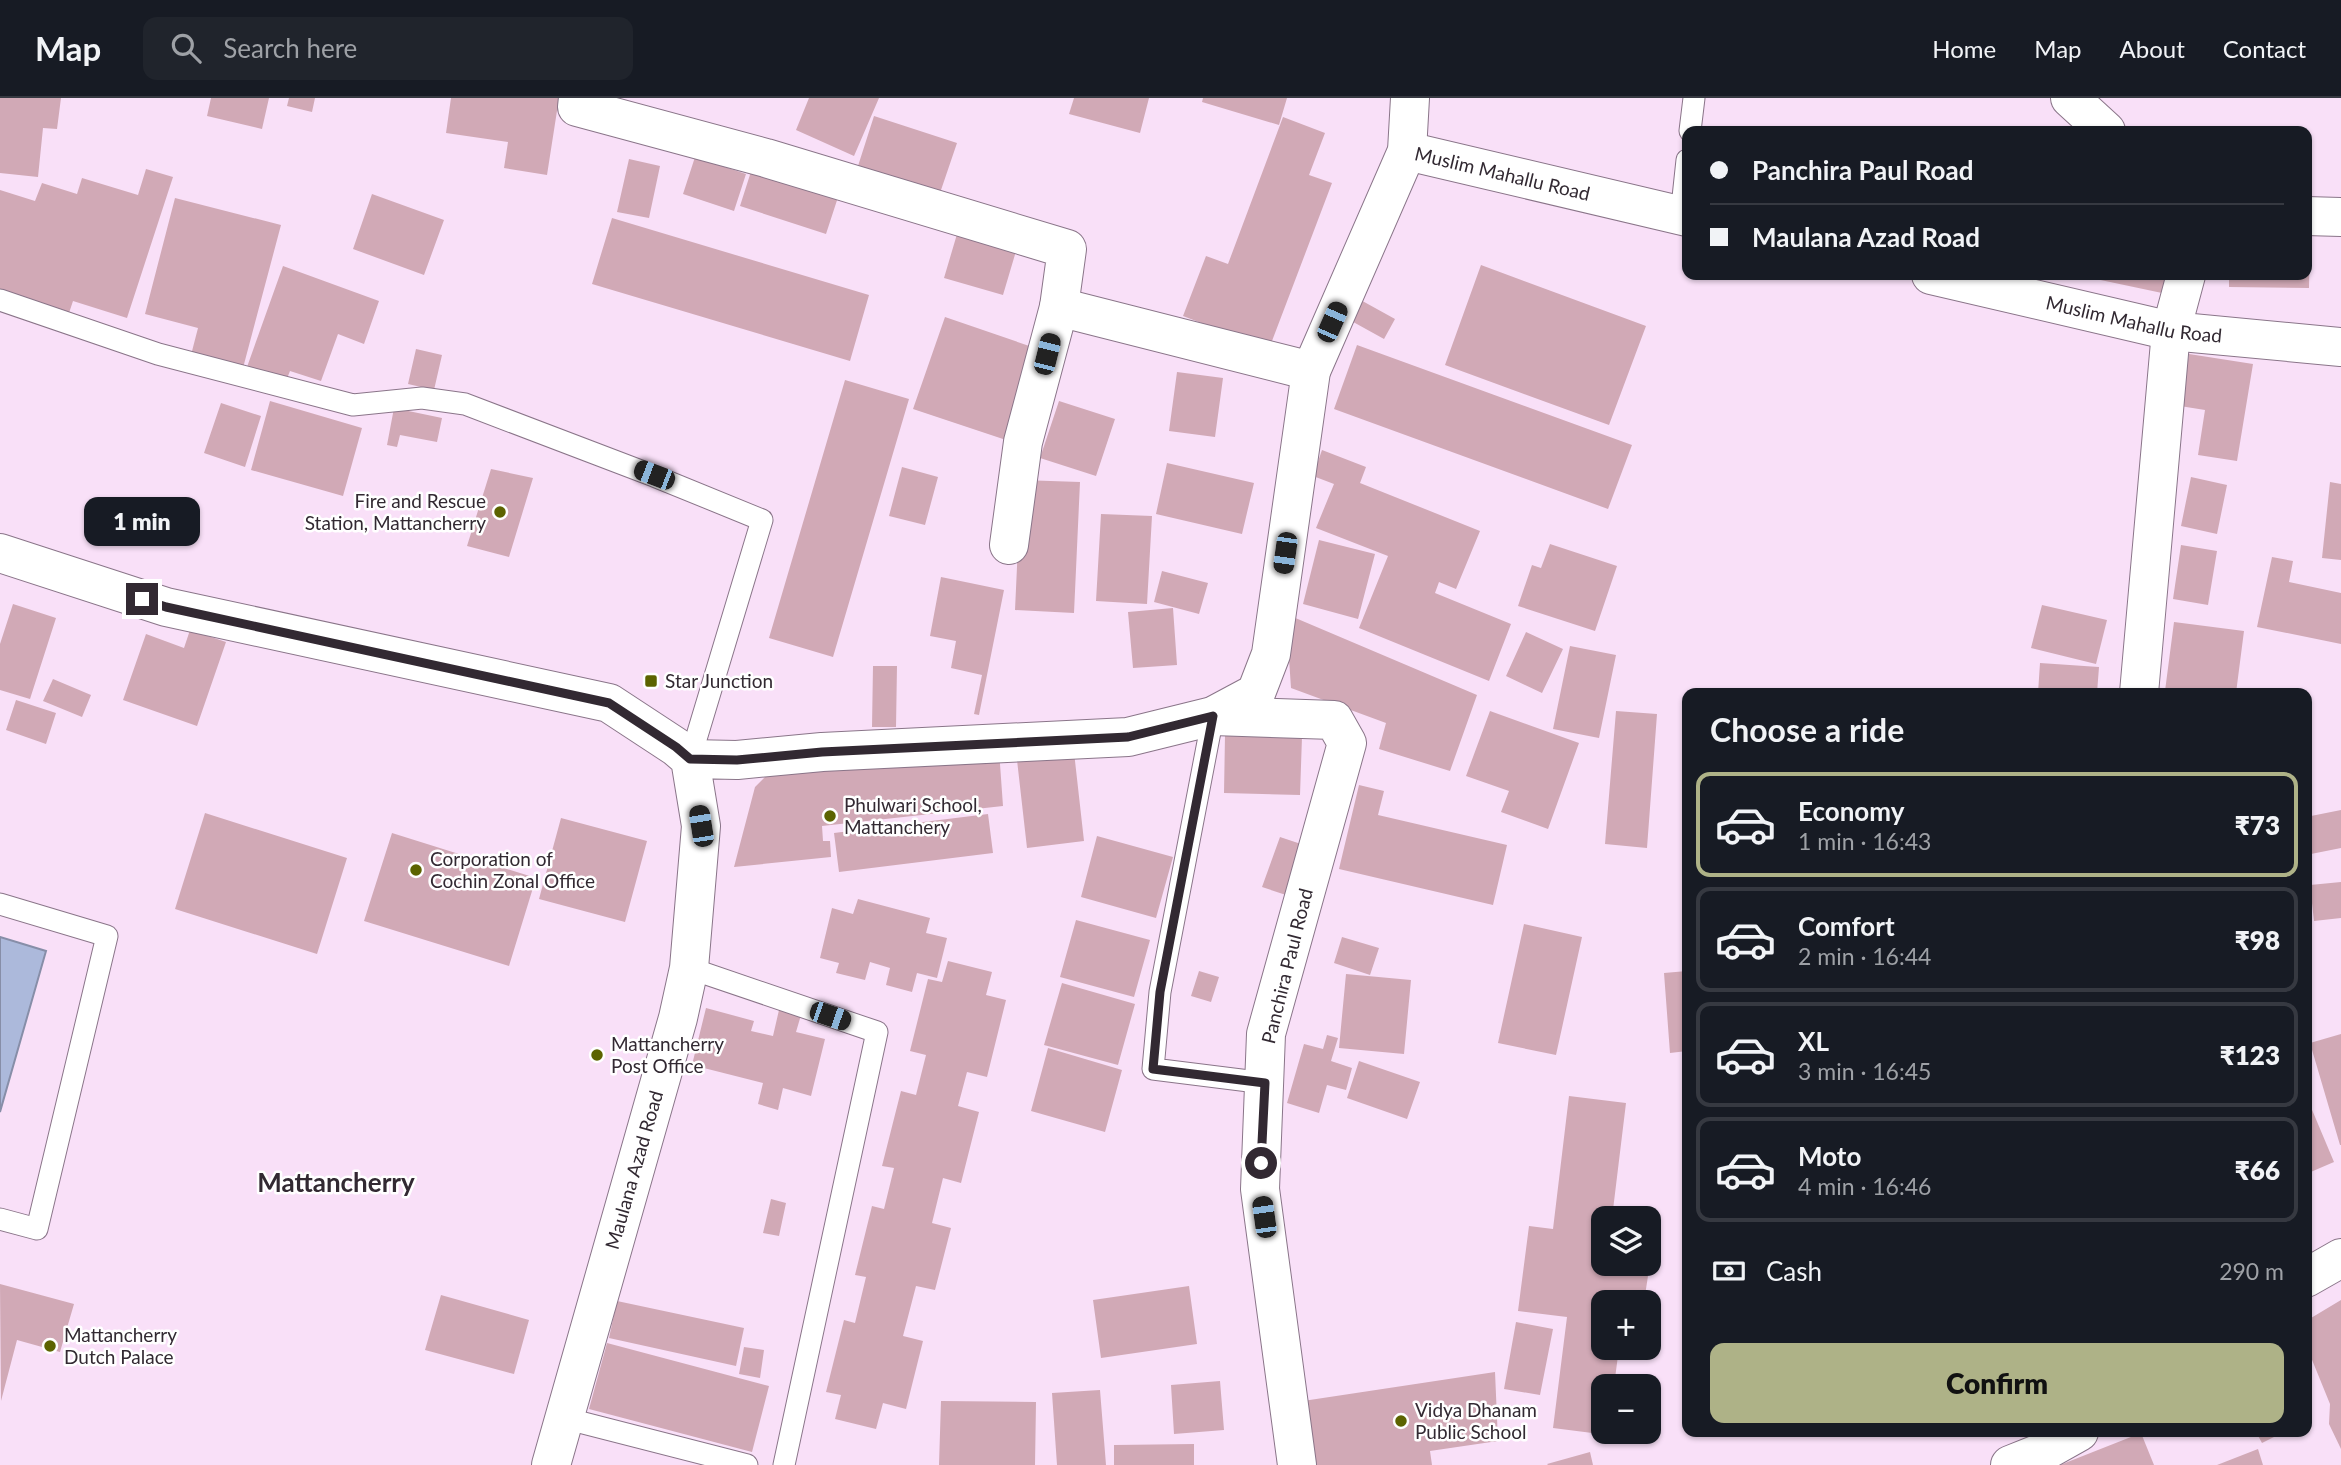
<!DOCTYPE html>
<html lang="en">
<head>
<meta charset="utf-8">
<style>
  body { margin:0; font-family:Lato,sans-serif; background:#20242c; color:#f1f3f6; height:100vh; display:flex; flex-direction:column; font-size:26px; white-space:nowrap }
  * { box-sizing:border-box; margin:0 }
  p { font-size:23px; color:#9ea1a6 }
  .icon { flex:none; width:38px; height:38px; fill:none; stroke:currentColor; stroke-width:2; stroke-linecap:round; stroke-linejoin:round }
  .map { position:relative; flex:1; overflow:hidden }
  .details { position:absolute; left:1682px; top:590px; width:630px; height:749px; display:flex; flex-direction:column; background:#171b24; border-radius:14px; box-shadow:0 2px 5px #0004 }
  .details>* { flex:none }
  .top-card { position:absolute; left:1682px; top:28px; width:630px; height:154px; border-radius:14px; box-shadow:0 2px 5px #0004; display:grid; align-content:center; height:154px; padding:0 28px; background:#171b24 }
  .tools { position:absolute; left:1591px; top:1108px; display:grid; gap:14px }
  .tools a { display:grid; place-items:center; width:70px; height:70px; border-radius:14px; background:#171b24; box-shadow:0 2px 5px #0004; font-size:35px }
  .end { position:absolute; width:32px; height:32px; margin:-16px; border:9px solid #322932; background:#fff; box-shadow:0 0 0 4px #fff }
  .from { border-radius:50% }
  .bubble { position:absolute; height:49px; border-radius:14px; background:#171b24; box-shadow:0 2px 5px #0004; font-size:23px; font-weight:800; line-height:49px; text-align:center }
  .car { position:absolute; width:21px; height:42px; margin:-21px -10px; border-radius:9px; box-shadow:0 0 5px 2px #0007; background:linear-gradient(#222 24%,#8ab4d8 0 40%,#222 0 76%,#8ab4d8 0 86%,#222 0) }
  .top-card b { display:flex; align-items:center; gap:24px; height:66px; font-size:26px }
  .top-card b+b { border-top:2px solid #363941 }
  .top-card i { width:18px; height:18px; background:#f1f3f6 }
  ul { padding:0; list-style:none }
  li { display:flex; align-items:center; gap:21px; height:105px; margin:0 14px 10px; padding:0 14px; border:4px solid #363941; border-radius:14px }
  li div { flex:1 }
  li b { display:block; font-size:26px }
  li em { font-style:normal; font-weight:800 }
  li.on { border-color:#aeb287 }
  li>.icon { width:63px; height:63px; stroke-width:1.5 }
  h2 { padding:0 28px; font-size:32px; line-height:84px }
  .pay { display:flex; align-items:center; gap:18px; height:77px; padding:0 28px; font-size:26px }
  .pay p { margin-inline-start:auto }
  .action { display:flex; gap:14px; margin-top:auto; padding:14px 28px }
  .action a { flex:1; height:80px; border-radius:14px; background:#aeb287; color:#111; font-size:28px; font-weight:800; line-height:80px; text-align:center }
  header { display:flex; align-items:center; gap:42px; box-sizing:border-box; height:98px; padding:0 35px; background:#171b24; border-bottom:2px solid #363941 }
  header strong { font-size:33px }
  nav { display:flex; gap:38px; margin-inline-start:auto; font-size:24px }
  .search { width:490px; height:63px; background:#20242c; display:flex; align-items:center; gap:18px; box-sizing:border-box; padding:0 24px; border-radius:14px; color:#9ea1a6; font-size:26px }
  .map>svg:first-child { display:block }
  .water { fill:#acb9db; stroke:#878ea8; stroke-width:2 }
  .building { fill:#d1a9b6 }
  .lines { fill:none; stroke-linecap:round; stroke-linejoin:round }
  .lane-casing { stroke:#8a7589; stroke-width:23 }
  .street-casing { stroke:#8a7589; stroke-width:40 }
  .secondary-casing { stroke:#8a7589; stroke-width:40 }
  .lane { stroke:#fff; stroke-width:21 }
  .street { stroke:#fff; stroke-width:38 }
  .secondary { stroke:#fff; stroke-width:38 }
  .route { stroke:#322932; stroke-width:9 }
  .poi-dot { fill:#5c6300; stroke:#fff; stroke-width:2.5 }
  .labels { text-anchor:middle; stroke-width:5; stroke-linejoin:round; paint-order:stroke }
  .street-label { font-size:19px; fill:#322932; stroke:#fff }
  .poi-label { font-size:19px; fill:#322932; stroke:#fff; text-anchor:start }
  .district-label { font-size:26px; font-weight:bold; fill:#322932; stroke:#fff }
</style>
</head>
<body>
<header>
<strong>Map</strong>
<div class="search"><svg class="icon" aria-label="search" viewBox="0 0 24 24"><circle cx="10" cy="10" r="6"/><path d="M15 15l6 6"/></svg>Search here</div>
<nav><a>Home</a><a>Map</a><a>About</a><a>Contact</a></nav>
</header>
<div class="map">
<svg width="2341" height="1367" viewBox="0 0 2341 1367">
  <rect width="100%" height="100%" fill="#f9e0f8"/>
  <path class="water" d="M0,839l46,14 -46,161z"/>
  <path class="building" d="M0,0h61l-4,31 -14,-1 -5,49 -38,-4z
    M211,0h58l-7,31 -55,-13z
    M289,0h26l-3,14 -25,-6z
    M451,0h108l-12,77 -43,-7 4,-26 -62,-9z
    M809,0h70l-25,58 -58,-26z
    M1074,0h75l-9,35 -71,-19z
    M1203,0h84l-8,27 -77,-23z
    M874,18l83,27 -17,50 -82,-27z
    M1283,19l42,16 -16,42 23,8 -63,166 -86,-33 23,-60 22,8z
    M695,59l51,17 -12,37 -51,-17z
    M629,61l31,7 -11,52 -32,-6z
    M755,61l86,29 -15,46 -86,-28z
    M146,71l27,8 -46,141 -54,-17 -5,15 -68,-22v-104l35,11 7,-18 35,11 5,-16 56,17z
    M372,96l72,26 -20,55 -71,-26z
    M175,100l106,27 -38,143 -52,-13 7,-27 -53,-14z
    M612,120l257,77 -19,66 -258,-77z
    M960,126l59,17 -16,54 -59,-17z
    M2306,128h4l-1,62 -80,-1v-12h77z
    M1481,167l165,61 -37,99 -164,-60z
    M283,168l96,35 -15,43 -26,-10 -17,47 -31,-10 -4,10 -39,-14z
    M2077,177h89l-4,18z
    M1357,200l38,21 -11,20 -38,-21z
    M945,219l96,33 -32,91 -96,-32z
    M1357,247l275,100 -24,64 -274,-100z
    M416,251l26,6 -8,35 -26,-6z
    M2189,256l64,10 -16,97 -39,-6 7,-45 -25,-4z
    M1177,274l46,6 -8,59 -46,-6z
    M845,282l64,19 -76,258 -64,-19z
    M270,303l92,27 -19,68 -92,-26z
    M1059,303l56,18 -19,57 -56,-18z
    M221,305l40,13 -16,51 -41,-14z
    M394,310l48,10 -5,24 -37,-7 -3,12 -10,-2z
    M1322,352l44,17 -6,16 120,48 -24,58 -17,-7 -4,11 76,31 -22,57 -130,-53 29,-72 -72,-28 18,-44 -21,-8z
    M1167,365l87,20 -12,51 -86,-20z
    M902,369l36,10 -13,48 -36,-9z
    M491,371l42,9 -24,79 -42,-11z
    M2191,379l36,8 -10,49 -36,-8z
    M1021,382l59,2 -6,131 -59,-3z
    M2330,384l11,2v76l-19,-2z
    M1101,416l51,2 -5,88 -51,-3z
    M1319,442l56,14 -17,65 -55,-15z
    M1550,446l67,22 -22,65 -77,-25 14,-41 9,3z
    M2181,447l36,6 -9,54 -35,-6z
    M2272,459l21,4 -4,21 52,11v51l-84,-17z
    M1162,473l46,12 -9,31 -45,-12z
    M941,479l63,13 -25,125 -5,-1 8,-39 -31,-7 5,-27 -26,-5z
    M13,506l43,14 -26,81 -30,-9v-46z
    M2042,507l65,15 -11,44 -65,-16z
    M1173,510l4,57 -44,3 -5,-56z
    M1286,516l191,81 -27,76 -71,-22 7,-26 -95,-35z
    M2174,524l70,9 -8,62 -71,-2z
    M190,532l36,12 -29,84 -74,-26 23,-66 38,14z
    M1526,534l37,17 -21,44 -36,-17z
    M1570,548l46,9 -17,83 -46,-9z
    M2040,565l59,4 -2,26h-59z
    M873,568h24l-1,61h-24z
    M53,581l38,16 -9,22 -39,-16z
    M16,602l40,13 -10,31 -40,-14z
    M1490,613l89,32 -31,86 -47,-17 8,-21 -43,-15z
    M1616,613l41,3 -10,134 -42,-4z
    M1225,638l77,1 -2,58 -76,-2z
    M999,652l4,56 -181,20 1,15h7l1,16 -97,10 21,-80 12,-12z
    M1074,654l10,89 -57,7 -10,-88z
    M1359,687l25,6 -6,24 129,30 -14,60 -154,-36z
    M2341,712v38l-35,7v-38z
    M205,715l142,45 -30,96 -142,-45z
    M988,716l5,39 -154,19 -5,-39z
    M561,720l86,23 -22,81 -86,-23z
    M392,735l144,45 -27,88 -145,-45z
    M1097,738l76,21 -17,61 -75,-21z
    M1280,739l27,9 -18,50 -27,-9z
    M2341,784v36l-27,3 -4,-36z
    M858,801l72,19 -4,15 21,5 -10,40 -20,-5 -5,19 -26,-7 4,-17 -20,-6 -5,18 -29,-7 3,-10 -19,-5 12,-50 21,6z
    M1076,822l74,20 -16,57 -74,-20z
    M1524,826l58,13 -26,118 -58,-12z
    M1342,839l37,11 -9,27 -36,-12z
    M948,863l44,11 -6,23 20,5 -19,77 -20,-5 -9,34 21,6 -18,71 -18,-5 -11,45 19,5 -16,62 -19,-4 -13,50 20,5 -17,68 -23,-6 -7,26 -41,-10 6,-24 -15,-3 18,-72 11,3 11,-46 -11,-2 17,-69 12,3 10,-41 -12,-2 19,-75 15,4 10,-40 -16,-4 18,-72 14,3z
    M1199,873l20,6 -8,25 -20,-6z
    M1687,873v80l-17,2 -6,-80z
    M1346,876l65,6 -7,74 -65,-6z
    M1062,885l73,21 -17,61 -74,-20z
    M706,910l48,13 -3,10 22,5 6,-26 22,5 -5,17 29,7 -14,57 -28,-8 -5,22 -20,-6 5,-21 -71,-18z
    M2341,936v111h-1l-30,-102z
    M1327,937l11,3 -7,23 21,7 -6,22 -19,-5 -8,28 -32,-10 17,-59 19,5z
    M1048,950l74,22 -17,62 -74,-21z
    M1359,963l61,21 -13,37 -60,-21z
    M1569,998l57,7 -14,115h-9v46h3l-1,7 43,5 -4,26h-41v46h16l-5,38h-11v46h6l-1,3 -55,-7 14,-111 -49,-6 11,-85 24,3z
    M2310,1007l24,57 -28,12v-67z
    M771,1101l15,4 -7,33 -16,-3z
    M0,1186l74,20 -14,48 -43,-12 -16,61z
    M1189,1188l8,58 -96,14 -8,-58z
    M441,1197l88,25 -15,54 -89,-24z
    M2341,1202v149l-12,-25 1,-20 -24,-59v-24z
    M617,1203l127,27 -8,38 -127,-28z
    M1516,1224l37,7 -13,66 -36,-6z
    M607,1245l162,43 -17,66 -163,-43z
    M744,1249l20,3 -4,28 -21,-4z
    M1495,1274l3,69 -68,10 2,14h-119l-10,-64z
    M1220,1283l4,49 -50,4 -3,-49z
    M1100,1292l6,75h-49l-5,-72z
    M941,1303l95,1 -1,63h-96z
    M2256,1334h28l-22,11z
    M2141,1335l13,32h-94z
    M1194,1346v21h-80v-20z
    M2258,1351l5,16h-46z
    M1590,1354l3,13h-45l-1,-1z"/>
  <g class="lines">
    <defs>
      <path id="lane" d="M1690,33l4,-33
        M1681,118l6,-56
        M0,202l158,54 195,51 69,-7 43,6 189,72 108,44 -72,239
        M1213,618l-53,276 -7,77 112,14
        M0,806l107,32 -70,293 -37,-10
        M689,870l188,64 -93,433
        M564,1320l183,47"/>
      <g id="street">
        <path d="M578,0l-1,9 189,51 301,91 -8,58 252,64"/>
        <path d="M2070,0l36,33"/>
        <path id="s1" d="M1407,53l280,66"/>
        <path d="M2306,118l35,1"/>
        <path id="s2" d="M1931,177l240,56 170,16"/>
        <path d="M1009,447l14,-103 36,-135"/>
        <path d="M2139,595l32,-362 15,-56"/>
        <path d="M1213,618l121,4 13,23 -81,291 -6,155 37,276"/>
      </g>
      <path id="secondary" d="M0,455l166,54 443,96 67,44 14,12 11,67 -12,142 -11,50 -127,447
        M690,661l47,1 85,-8 306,-15 85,-21 43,-23 15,-39 40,-283 96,-220 3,-53
        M2306,1180l35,-20
        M2010,1367l35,-14 34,-19"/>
    </defs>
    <use href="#lane" class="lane-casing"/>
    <use href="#street" class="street-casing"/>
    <use href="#secondary" class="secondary-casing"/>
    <use href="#lane" class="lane"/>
    <use href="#street" class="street"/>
    <use href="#secondary" class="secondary"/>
  </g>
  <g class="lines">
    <path class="route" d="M142,501l24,8 443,96 67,44 14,12 47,1 85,-8 306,-15 85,-21 -53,276 -7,77 112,14 -4,80"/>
  </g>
  <g class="poi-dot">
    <circle cx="500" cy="414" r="7"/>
    <rect x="644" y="576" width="14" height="14" rx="3.5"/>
    <circle cx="830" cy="718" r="7"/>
    <circle cx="416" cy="772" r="7"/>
    <circle cx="597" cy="957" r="7"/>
    <circle cx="50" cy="1248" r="7"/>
    <circle cx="1401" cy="1323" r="7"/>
  </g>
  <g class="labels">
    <g class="street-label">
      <text dy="7" stroke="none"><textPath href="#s1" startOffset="98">Muslim Mahallu Road</textPath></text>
      <text dy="7" stroke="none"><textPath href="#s2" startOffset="208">Muslim Mahallu Road</textPath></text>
      <text transform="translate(1287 868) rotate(-76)" y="7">Panchira Paul Road</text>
      <text transform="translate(634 1072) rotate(-74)" y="7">Maulana Azad Road</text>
    </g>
    <g class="poi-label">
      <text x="486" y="410" text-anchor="end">Fire and Rescue<tspan x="486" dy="22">Station, Mattancherry</tspan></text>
      <text x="665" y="590">Star Junction</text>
      <text x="844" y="714">Phulwari School,<tspan x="844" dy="22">Mattanchery</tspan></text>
      <text x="430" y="768">Corporation of<tspan x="430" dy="22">Cochin Zonal Office</tspan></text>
      <text x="611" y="953">Mattancherry<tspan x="611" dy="22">Post Office</tspan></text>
      <text x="64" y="1244">Mattancherry<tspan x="64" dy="22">Dutch Palace</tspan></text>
      <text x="1415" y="1319">Vidya Dhanam<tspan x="1415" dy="22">Public School</tspan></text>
    </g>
    <g class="district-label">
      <text x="336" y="1094">Mattancherry</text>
    </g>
  </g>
</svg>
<div class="tools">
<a><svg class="icon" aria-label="layers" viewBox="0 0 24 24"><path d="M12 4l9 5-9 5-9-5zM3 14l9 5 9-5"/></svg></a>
<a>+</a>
<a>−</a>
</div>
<i class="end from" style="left:1261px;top:1065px"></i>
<i class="end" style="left:142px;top:501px"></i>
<div class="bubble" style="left:84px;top:399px;width:116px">1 min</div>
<i class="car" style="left:1332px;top:224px;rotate:24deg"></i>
<i class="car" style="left:1047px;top:256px;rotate:14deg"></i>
<i class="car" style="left:654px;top:377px;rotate:291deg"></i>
<i class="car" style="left:1285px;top:455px;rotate:188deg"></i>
<i class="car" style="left:701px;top:728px;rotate:351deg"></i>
<i class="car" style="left:830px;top:918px;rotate:109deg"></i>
<i class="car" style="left:1264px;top:1119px;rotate:352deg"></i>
<div class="top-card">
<b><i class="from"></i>Panchira Paul Road</b>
<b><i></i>Maulana Azad Road</b>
</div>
<section class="details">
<h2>Choose a ride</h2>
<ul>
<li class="on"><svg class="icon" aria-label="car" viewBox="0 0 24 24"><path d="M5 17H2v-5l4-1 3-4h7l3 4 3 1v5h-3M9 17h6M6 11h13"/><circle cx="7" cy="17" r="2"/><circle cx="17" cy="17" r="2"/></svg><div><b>Economy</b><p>1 min · 16:43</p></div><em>₹73</em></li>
<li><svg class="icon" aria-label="car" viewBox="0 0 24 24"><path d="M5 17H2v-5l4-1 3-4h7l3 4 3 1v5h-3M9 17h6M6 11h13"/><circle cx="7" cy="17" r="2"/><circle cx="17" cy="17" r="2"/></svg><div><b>Comfort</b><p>2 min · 16:44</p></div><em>₹98</em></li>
<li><svg class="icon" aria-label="car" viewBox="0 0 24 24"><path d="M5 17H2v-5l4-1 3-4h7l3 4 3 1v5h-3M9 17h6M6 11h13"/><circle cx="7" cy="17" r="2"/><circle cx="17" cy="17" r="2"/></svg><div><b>XL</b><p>3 min · 16:45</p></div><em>₹123</em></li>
<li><svg class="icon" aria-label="car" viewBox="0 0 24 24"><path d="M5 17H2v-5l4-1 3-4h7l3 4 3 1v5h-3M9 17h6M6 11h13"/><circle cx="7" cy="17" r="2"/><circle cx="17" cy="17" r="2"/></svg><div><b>Moto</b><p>4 min · 16:46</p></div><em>₹66</em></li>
</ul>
<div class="pay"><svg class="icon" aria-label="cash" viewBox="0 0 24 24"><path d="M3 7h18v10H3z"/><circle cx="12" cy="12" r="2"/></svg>Cash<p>290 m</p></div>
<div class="action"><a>Confirm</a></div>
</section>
</div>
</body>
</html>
